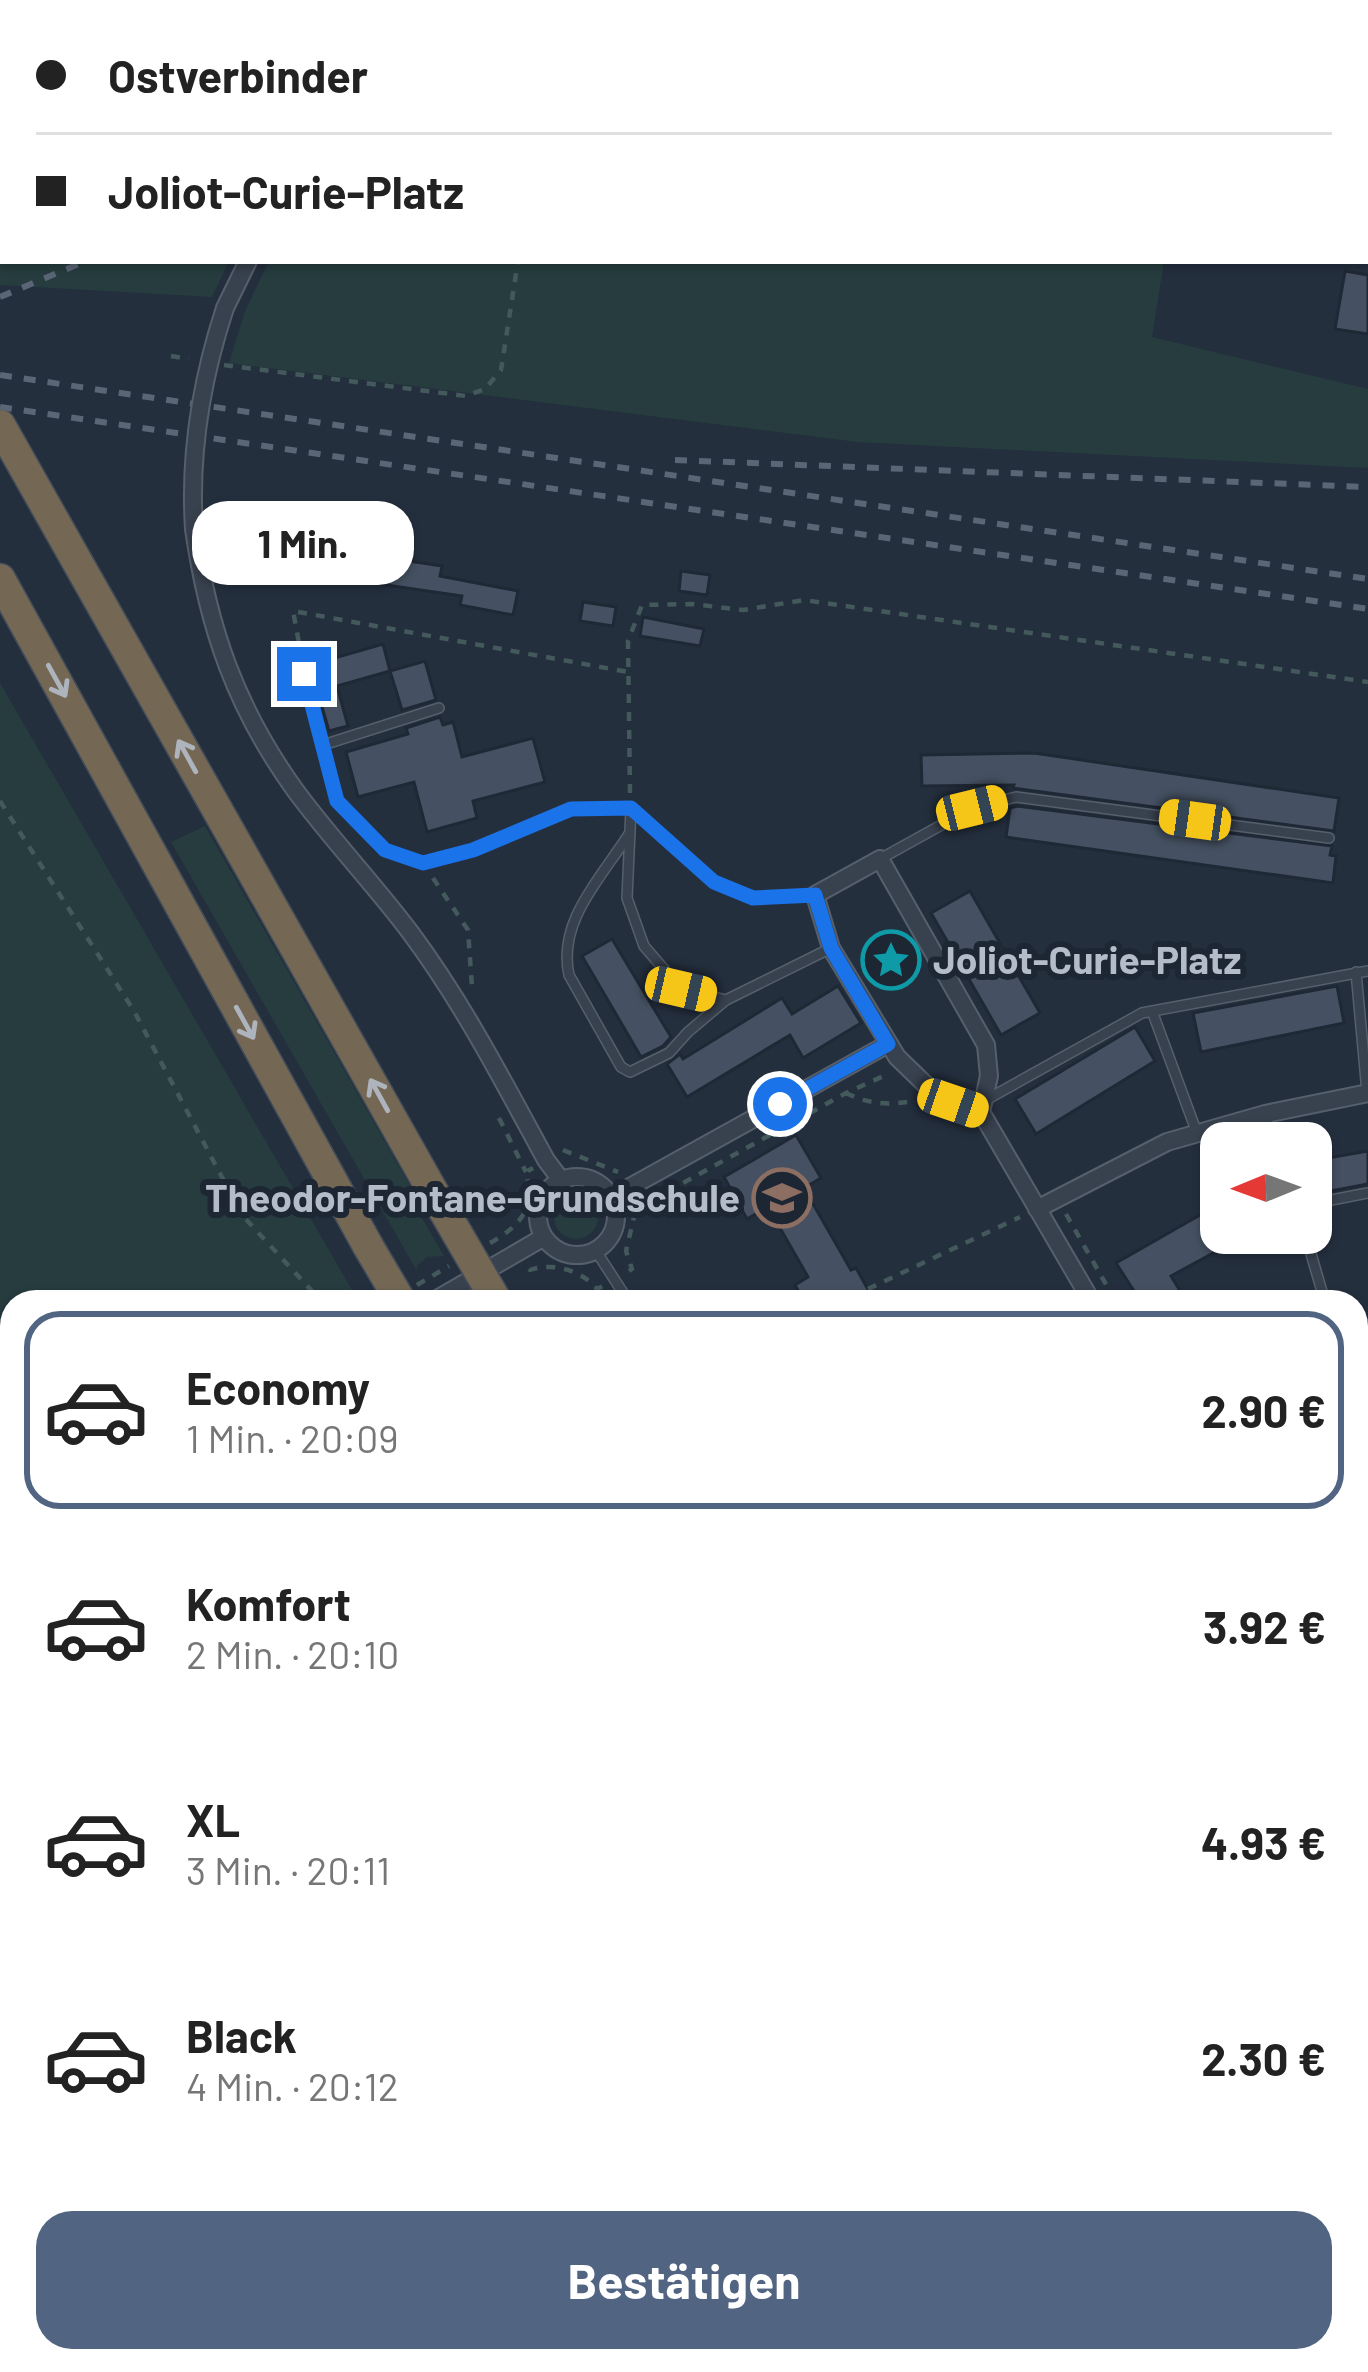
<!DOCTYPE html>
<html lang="de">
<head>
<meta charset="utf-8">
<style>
  body { margin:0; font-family:Barlow,sans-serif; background:#f2f2f2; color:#222; height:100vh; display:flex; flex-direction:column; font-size:45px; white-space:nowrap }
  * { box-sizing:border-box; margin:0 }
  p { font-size:39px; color:#767676 }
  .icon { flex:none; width:66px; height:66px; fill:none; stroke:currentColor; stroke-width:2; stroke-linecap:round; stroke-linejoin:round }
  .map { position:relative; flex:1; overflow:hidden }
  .drawer { position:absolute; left:0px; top:1290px; width:1368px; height:1083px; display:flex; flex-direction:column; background:#fff; border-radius:36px 36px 0 0; box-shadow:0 3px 9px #0004 }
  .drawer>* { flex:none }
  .top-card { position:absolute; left:0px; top:0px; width:1368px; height:264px; box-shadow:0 3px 9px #0004; display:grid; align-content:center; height:264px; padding:0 36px; background:#fff }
  .needle { width:78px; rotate:269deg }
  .buttons { position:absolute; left:1200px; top:1122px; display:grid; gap:24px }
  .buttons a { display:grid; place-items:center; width:132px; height:132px; border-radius:24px; background:#fff; box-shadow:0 3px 9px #0004; font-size:60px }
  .end { position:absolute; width:54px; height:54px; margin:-27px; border:15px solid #1a73e8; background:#fff; box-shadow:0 0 0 6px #fff }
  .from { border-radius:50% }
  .bubble { position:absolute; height:84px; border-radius:36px; background:#fff; box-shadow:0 3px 9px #0004; font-size:39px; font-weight:700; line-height:84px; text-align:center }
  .car { position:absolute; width:36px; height:72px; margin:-36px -18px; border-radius:15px; box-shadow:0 0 9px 3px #0007; background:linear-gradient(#f5c518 24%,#345 0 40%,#f5c518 0 76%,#345 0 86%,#f5c518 0) }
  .top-card b { display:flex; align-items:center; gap:42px; height:114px; font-size:45px }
  .top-card b+b { border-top:3px solid #e0e0e0 }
  .top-card i { width:30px; height:30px; background:#222 }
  ul { padding:21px 0 0; list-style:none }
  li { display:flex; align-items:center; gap:36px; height:198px; margin:0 24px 18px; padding:0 12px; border:6px solid transparent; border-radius:36px }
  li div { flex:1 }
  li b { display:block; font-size:45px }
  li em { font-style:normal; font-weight:700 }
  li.on { border-color:#516482 }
  li>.icon { width:108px; height:108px; stroke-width:1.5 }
  .button { display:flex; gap:24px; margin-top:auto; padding:24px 36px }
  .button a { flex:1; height:138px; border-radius:36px; background:#516482; color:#fff; font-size:48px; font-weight:700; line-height:138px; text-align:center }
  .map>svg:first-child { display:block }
  .green { fill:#263c3f }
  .building { fill:#455162; stroke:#1f2835; stroke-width:3 }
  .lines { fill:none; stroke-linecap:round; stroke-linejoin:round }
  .lane-casing { stroke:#565f6c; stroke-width:12 }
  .street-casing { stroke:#565f6c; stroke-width:20 }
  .highway-casing { stroke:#434c59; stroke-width:33 }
  .path { stroke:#44595c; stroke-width:4.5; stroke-dasharray:9 9; stroke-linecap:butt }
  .lane { stroke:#38414e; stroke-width:9 }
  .street { stroke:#38414e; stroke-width:16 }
  .highway { stroke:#746855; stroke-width:30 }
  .rail { stroke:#5a6575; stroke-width:6; stroke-dasharray:12 12; stroke-linecap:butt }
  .street-bridge-casing { stroke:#565f6c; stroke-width:20; stroke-linecap:butt }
  .highway-bridge-casing { stroke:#434c59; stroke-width:33; stroke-linecap:butt }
  .street-bridge { stroke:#38414e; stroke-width:16 }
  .highway-bridge { stroke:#746855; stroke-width:30 }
  .oneway { stroke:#aeb4bd }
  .route { stroke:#1a73e8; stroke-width:15 }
  .labels { text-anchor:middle; stroke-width:12; stroke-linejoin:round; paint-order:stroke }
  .poi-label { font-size:39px; font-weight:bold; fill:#b4bcc9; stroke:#1d2633; text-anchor:start }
</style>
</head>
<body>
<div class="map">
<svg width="1368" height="2372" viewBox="0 0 1368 2372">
  <rect width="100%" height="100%" fill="#242f3e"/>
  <path class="green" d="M0,0h456l-2,3h-451v258h226l-17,36 -212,-12z
    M505,0h703v3h-705z
    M269,261h895l-12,76 216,52v79l-510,-26 -629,-79 16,-52z
    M0,683l359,619h-347v223l-12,7z
    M205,826l216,379 -5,3 28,48 -17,1 -10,9v5l-246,-429z
    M554 1217a22 22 0 1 1 44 0a22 22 0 1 1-44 0Z
    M12,1566v82l-12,1v-75z"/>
  <path class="building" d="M1345,271l23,4v59l-33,-5z
    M342,551l100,15 -2,10 78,15 -5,24 -53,-10 2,-9 -124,-18z
    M681,571l29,4 -3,20 -28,-4z
    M583,602l33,5 -3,19 -33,-5z
    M643,617l61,12 -4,17 -60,-10z
    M383,644l7,27 -53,15 11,40 -19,5 -19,-66z
    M425,661l11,39 -34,10 -12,-39z
    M440,717l3,8 10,-3 9,35 71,-19 12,44 -72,19 4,17 -50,14 -13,-50 -56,15 -12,-45 62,-18 -2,-6z
    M1034,753l305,45 -5,33 -321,-43 1,-3 -92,1 -1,-31z
    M1017,806l315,40 -2,9 6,1 -3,27 -327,-46 4,-29z
    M970,891l70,122 -39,22 -70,-122z
    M612,939l59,98 -8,9 -22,11 -59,-101z
    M838,986l23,37 -58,35 -13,-23 -103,62 -20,-33 13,-10 3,5 99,-61 10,16z
    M1337,986l7,37 -143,29 -8,-39z
    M1135,1027l20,34 -119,73 -21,-35z
    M796,1135l25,43 -17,10 47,82 5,-2 19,34h-71l-9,-17 13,-8 -40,-70 -21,12 -23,-42z
    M1368,1151v33l-53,10 -4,-33z
    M1221,1203v30h29l-79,43 16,26h-46l-25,-39z"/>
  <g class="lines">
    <defs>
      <path id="lane" d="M1334,3v-3
        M1365,41l3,1
        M1365,242l3,1
        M304,674l33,127 48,48 38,14 50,-13 98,-40 60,-2 83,74 39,17 62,-4
        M323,745l116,-37
        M631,809l-4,89 17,48 37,43 45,11 105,-52
        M629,834c-27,43 -72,87 -60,141l52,92 9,5 39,-19 19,-21 38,-32
        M880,859l92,-51 44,-11 313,41
        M1356,972l11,120
        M1152,1011l45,122
        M984,1101l158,-88 226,-42
        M1265,1114l10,29
        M1311,1204l57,-11
        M1305,1233l20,69
        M596,1251l33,51
        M1356,1351l12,-2
        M1356,1936l12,-8
        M1356,2342l12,20
        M956,2361l6,11
        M1147,2361l7,11"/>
      <path id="street" d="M474,3l3,-3
        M225,308l23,-47
        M194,529c14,99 42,179 101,261 36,49 79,94 115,142 53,71 94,151 136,228l15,20
        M880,859l106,186 3,31 -8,36 -28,-9 -24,-15 -32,-31 -66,-109 -16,-53z
        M981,1112l111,190
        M538 1216a39 39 0 1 1 78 0a39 39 0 1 1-78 0Z
        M612,1197l276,-153
        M1037,1209l130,-67 98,-28 103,-21
        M432,1302l112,-65
        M1356,1456l12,-4
        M0,1551l12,-7
        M1356,1754l12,21
        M194,2372l2,-11"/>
      <path id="highway" d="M0,425l436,772
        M0,579l368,667
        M1005,2361l6,11
        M1102,2361l6,11"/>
    </defs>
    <use href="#lane" class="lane-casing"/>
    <use href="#street" class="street-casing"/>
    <use href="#highway" class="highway-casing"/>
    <path class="path" d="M899,0l6,3
      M558,3l1,-3
      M1141,3l4,-3
      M171,356l18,3
      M224,365l242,31 19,-7 16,-19 17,-109
      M302,659l-9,-48 335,61
      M630,793l-2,-152 14,-36 50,-1 51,6 61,-10 564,82
      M0,801l134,210 108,204 80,87
      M433,878l35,52 4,57
      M846,1093c25,12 42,12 69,8
      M499,1118l27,54
      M563,1150l55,22
      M636,1209l210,-116 42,-19
      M1066,1214l50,88
      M490,1243c30,-17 46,-34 36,-71l7,-4
      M529,1269l1,1c22,-8 52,0 67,19l6,-3
      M629,1271l3,-2 -6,-18 10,-43
      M417,1285l32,-19
      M868,1289l152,-72
      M0,1620l12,-6
      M0,1627l12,2
      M1356,1711l12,20
      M1356,1793l12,20
      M254,2361l1,11
      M491,2361l18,11
      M541,2372l2,-11
      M901,2372l13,-7 -1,-4"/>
    <use href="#lane" class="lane"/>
    <use href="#street" class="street"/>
    <use href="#highway" class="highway"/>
    <path class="rail" d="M347,3l1,-3
      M0,297l86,-36
      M0,375l1368,204
      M0,407l1368,202
      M675,460l693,27"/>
    <defs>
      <path id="street-bridge" d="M194,529c-5,-77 7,-148 31,-221"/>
      <path id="highway-bridge" d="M436,1197l61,105
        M368,1246l33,56"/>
    </defs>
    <use href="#street-bridge" class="street-bridge-casing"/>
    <use href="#highway-bridge" class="highway-bridge-casing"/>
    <use href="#street-bridge" class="street-bridge"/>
    <use href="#highway-bridge" class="highway-bridge"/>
  </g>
  <defs><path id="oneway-shaft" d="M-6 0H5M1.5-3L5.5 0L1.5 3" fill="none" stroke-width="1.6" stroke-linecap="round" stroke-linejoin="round" transform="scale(3)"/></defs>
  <g class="oneway">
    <use href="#oneway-shaft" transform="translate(57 681) rotate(61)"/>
    <use href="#oneway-shaft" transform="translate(187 756) rotate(-119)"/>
    <use href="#oneway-shaft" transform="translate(245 1023) rotate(61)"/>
    <use href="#oneway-shaft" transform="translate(379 1095) rotate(-119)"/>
  </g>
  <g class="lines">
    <path class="route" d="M304,674l33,127 48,49 38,13 50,-13 98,-41 60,-1 83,74 39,16 62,-3 16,53 57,96 -108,60"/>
  </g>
  <defs>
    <symbol id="sight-ring" viewBox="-11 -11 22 22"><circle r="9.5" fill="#1d2633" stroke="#0f9aa8" stroke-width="1.5"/><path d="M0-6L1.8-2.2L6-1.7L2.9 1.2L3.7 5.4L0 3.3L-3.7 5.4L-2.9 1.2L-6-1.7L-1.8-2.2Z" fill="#0f9aa8"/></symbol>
    <symbol id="school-ring" viewBox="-11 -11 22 22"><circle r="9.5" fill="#1d2633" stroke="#8d6e63" stroke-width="1.5"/><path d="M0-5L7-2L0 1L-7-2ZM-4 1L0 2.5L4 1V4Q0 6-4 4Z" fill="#8d6e63"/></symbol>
  </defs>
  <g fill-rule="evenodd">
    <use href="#sight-ring" x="858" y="927" width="66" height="66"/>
    <use href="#school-ring" x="749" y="1165" width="66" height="66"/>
  </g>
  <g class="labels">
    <g class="poi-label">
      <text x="933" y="974">Joliot-Curie-Platz</text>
      <text x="740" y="1212" text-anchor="end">Theodor-Fontane-Grundschule</text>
    </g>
  </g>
</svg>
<div class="buttons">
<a><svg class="needle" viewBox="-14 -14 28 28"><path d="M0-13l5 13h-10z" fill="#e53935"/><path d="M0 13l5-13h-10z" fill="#767676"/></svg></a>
</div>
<i class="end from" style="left:780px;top:1104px"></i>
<i class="end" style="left:304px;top:674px"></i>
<div class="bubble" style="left:192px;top:501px;width:222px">1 Min.</div>
<i class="car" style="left:972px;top:808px;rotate:76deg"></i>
<i class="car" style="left:1195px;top:820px;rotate:278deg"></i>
<i class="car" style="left:681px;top:989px;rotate:103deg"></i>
<i class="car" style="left:953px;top:1103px;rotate:109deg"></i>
<div class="top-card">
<b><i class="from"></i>Ostverbinder</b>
<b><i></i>Joliot-Curie-Platz</b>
</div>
<section class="drawer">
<ul>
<li class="on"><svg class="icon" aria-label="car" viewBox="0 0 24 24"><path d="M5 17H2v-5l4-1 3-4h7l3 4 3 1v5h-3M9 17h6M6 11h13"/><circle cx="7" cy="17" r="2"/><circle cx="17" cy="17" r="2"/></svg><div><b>Economy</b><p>1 Min. · 20:09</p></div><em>2.90 €</em></li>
<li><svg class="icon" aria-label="car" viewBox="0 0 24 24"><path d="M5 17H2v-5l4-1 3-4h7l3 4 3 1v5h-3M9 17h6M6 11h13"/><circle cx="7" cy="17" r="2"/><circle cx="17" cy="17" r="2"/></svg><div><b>Komfort</b><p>2 Min. · 20:10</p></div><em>3.92 €</em></li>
<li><svg class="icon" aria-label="car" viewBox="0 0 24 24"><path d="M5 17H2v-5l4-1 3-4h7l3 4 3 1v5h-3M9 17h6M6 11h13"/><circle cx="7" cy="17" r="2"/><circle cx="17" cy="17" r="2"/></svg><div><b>XL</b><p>3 Min. · 20:11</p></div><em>4.93 €</em></li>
<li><svg class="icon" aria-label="car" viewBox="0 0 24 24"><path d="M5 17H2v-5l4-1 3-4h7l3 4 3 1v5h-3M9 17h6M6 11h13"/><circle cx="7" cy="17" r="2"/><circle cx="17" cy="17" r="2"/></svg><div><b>Black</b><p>4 Min. · 20:12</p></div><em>2.30 €</em></li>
</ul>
<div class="button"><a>Bestätigen</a></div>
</section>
</div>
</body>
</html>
